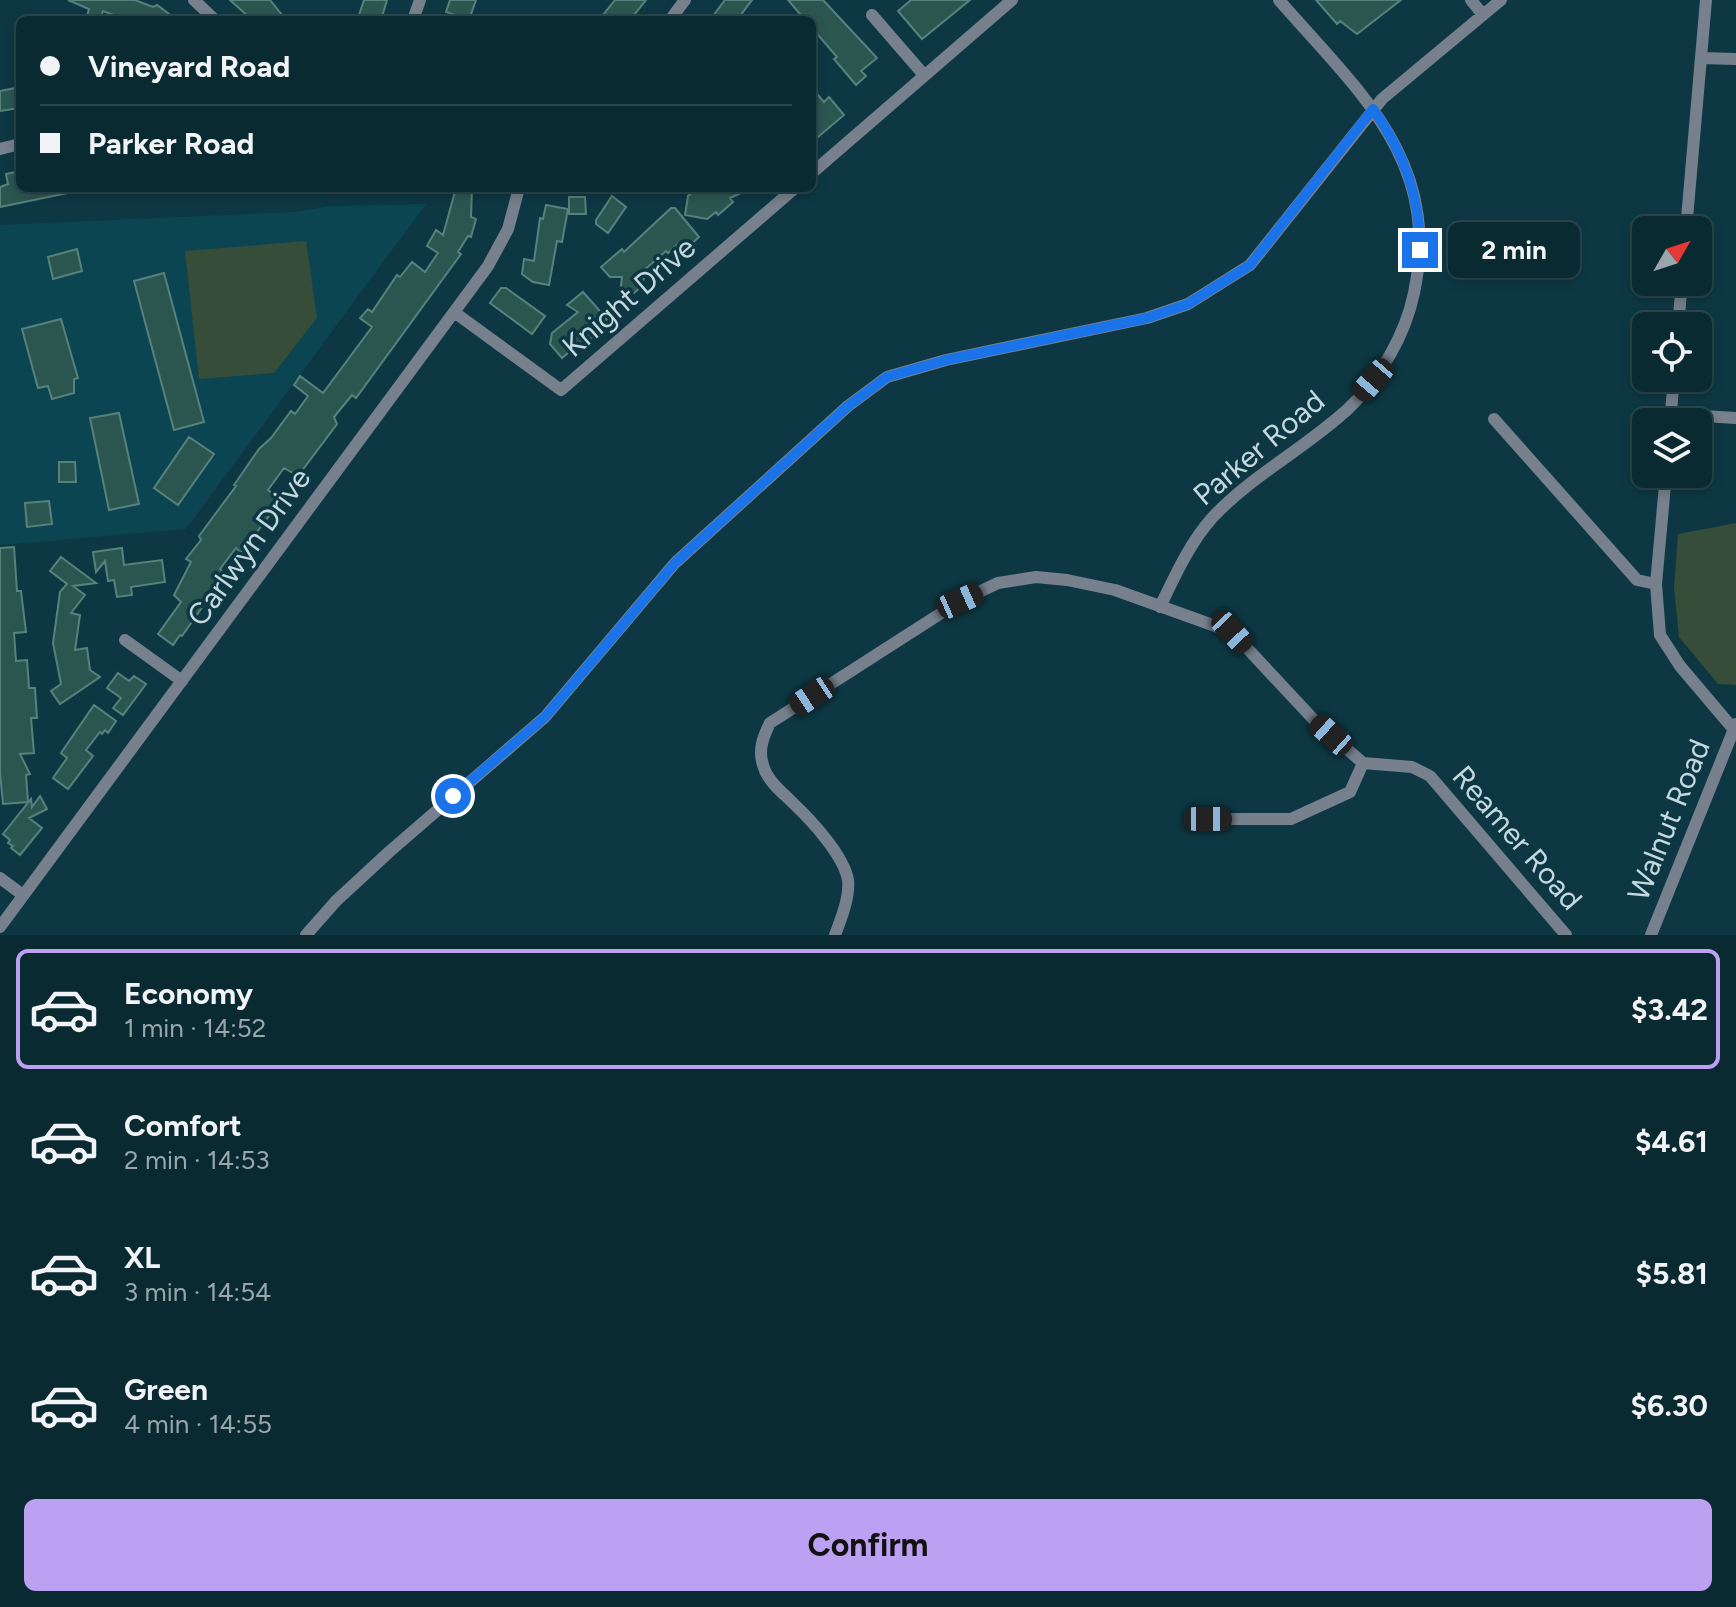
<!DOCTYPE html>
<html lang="en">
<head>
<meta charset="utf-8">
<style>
  body { margin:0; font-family:Figtree,sans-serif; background:#18363e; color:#f1f3f6; height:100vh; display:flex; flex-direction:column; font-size:30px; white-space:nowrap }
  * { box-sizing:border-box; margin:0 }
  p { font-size:26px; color:#99a7ac }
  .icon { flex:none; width:44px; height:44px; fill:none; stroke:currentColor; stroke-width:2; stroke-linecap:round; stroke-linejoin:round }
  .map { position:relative; height:935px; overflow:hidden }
  .panel { display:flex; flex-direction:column; background:#0a2a32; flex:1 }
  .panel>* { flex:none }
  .banner { position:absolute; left:16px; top:16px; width:800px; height:176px; border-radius:12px; box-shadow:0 4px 12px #0003,0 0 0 2px #2a464d; display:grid; align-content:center; height:176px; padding:0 24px; background:#0a2a32 }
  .needle { width:52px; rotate:51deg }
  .buttons { position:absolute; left:1632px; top:216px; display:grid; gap:16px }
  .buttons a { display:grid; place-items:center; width:80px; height:80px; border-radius:12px; background:#0a2a32; box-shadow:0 4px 12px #0003,0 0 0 2px #2a464d; font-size:40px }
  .end { position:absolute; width:36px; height:36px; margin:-18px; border:10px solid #1a73e8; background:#fff; box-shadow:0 0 0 4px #fff }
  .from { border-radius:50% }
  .bubble { position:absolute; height:56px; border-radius:12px; background:#0a2a32; box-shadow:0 4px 12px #0003,0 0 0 2px #2a464d; font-size:26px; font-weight:700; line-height:56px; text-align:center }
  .car { position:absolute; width:24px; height:48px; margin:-24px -12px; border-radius:10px; box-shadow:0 0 6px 2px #0007; background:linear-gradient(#222 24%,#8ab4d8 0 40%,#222 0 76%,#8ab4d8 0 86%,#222 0) }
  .banner b { display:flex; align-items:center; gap:28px; height:76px; font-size:30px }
  .banner b+b { border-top:2px solid #2a464d }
  .banner i { width:20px; height:20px; background:#f1f3f6 }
  ul { padding:14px 0 0; list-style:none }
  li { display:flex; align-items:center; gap:24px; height:120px; margin:0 16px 12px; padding:0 8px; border:4px solid transparent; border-radius:12px }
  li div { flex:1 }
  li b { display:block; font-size:30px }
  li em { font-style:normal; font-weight:700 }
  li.on { border-color:#bca0f2 }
  li>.icon { width:72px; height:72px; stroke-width:1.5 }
  .cta { display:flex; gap:16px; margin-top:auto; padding:16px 24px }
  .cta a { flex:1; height:92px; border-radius:12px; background:#bca0f2; color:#111; font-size:32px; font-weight:700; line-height:92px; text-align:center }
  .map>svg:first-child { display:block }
  .built { fill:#0c4552 }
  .green { fill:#354d39 }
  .building { fill:#2b5650; stroke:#57827b; stroke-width:2 }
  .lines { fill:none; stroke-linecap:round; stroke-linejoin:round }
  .street { stroke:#76818d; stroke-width:12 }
  .route { stroke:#1a73e8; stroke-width:10 }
  .labels { text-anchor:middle; stroke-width:7; stroke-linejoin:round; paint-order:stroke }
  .street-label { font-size:30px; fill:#c4d9df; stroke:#0d3843 }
</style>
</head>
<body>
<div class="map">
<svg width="1736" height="935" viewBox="0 0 1736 935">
  <rect width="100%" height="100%" fill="#0d3843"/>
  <path class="built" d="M426,204l-240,325 -186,16v-320l295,-13 35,-6z"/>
  <path class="green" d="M306,241l11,77 -43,55 -75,6 -14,-128z
    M1736,523v162l-18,-1 -39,-47 -5,-49 4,-54z"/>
  <path class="building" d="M68,0h67l18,7 4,-2 12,9 -5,6h-37l-24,-9 -3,9 -13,-4 2,-7z
    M230,0h40l16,20h-34z
    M364,0h23l-6,20 -22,-5z
    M450,0h26l-7,20 -23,-8z
    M615,0h31l-16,20h-31z
    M725,0h27l-15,20h-27z
    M788,0h35l54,58 -16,13 5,5 -10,9 -22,-26 3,-2 -25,-29v-8h-7z
    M911,0h59l-48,39 -24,-28z
    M1316,0h85l-44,34 -17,-13 -3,3z
    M20,87v21l-20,3v-20z
    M812,88l12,14 5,-5 15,18 -32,27z
    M20,171v17h47l1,5 -68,14v-20l8,-3 -2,-10z
    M456,188h16l-1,29 5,2 -5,18 -3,-1 -10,16 3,2 -105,144 -4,-3 -18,22 3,7 -39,52 -14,-8 -16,22 13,10 -40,53 -5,-5 -16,21 2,2 -4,6 4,2 -40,57 -2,-1 -7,10 -15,-11 23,-32 -7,-7 17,-33 -5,-3 15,-19 -2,-4 37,-50 -2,-1 25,-36 12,-11 20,-27 4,3 13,-18 -14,-11 6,-9 23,17 49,-66 -12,-9 8,-9 4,3 25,-37 3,2 12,-15 13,10 13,-19 -11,-7 9,-16 7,5z
    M697,188h55l-22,10 3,4 -15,13 -2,-3 -9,7 -22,-4 3,-19z
    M612,196l14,11 -18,26 -12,-9v-4z
    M569,197h16l1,17h-17z
    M546,205l22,4 -6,33 -5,-1 -8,44 -16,-3 -11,-8 2,-15 10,2 6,-43 3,1z
    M671,208h4l24,29 -15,14 -6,-7 -10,9 -2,-2 -24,21 3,3 -4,12 -7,6h-6l-7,-7 1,-9h-12l-9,-10 21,-18 2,3z
    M77,249l5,22 -29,8 -5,-22z
    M164,273l40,149 -30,8 -40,-149z
    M501,288h5l39,28 -13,18 -42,-31z
    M583,292l24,27 -10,11 2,2 -10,8 -7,1 -20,17 -12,-14 2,-11 26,-21 -11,-7z
    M61,319l17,59 -4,1v14l-22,6 -4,-13 -10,2 -16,-59z
    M119,413l20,91 -30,6 -19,-92z
    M189,437l25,17 -36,51 -24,-17z
    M59,462h16l1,20h-17z
    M49,501l3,23 -25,3 -2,-24z
    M14,547l3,44h4l5,41 -12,1 2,28 11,-1 2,28h6l2,30h-6l3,35 -14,1 10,20 -4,1 2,27 -25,2 -3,-31v-225z
    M122,548l2,17 38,-5 3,22 -34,5 1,8 -15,2 -3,-17 -6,1 -3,-20 -9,11 -3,-20z
    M61,557l35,26 -23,3 12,9 -14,18 9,2 -5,35 12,-2 3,22 10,7 -40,27 -9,-13 10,-7 -8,-41 7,-51 7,-8 -17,-13z
    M118,673l11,8 5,-5 12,8 -23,31 -10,-7 8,-10 -14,-10z
    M94,705l22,16 -8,12 -3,-3 -3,4 -2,-2 -14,18 7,6 -25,33 -15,-11 14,-20 -6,-5z
    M40,796l7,13 -18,9 13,10 -22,27 -9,-7 2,-2 -5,-3 2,-3 -7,-6 28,-35 1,8z"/>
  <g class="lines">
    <path class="street" d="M194,0l21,20
      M1471,0l12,15
      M872,15l52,60
      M413,20l7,-20
      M670,20l15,-20
      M1701,58l35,1
      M0,149l20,-5
      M812,173l200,-173
      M1686,230l20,-230
      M454,312l107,78 234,-202
      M1678,326l4,-44
      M1671,414l65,4
      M1494,419l143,161 19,4
      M1670,422l4,-44
      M1666,474l-10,110 4,51 20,31 56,66
      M1160,607c15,-31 29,-63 52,-89 40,-43 94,-70 137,-110 31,-30 56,-72 65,-115 28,-133 -56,-202 -135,-293
      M125,640l57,41
      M1208,819h83l59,-27 13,-29
      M0,878l23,17
      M0,927l488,-661 20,-37 11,-41
      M306,935l30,-34 53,-49 156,-135 130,-154 173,-157 39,-29 59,-17 201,-42 41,-14 62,-39 132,-166 119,-99
      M835,935c6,-16 15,-38 13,-55 -4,-24 -36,-59 -54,-76 -11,-11 -27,-23 -31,-39 -5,-15 0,-28 7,-42l190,-122 38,-18 38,-6 31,3 48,10 117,42 83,89 48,42 49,4 18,9 136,159
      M1651,935l85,-211"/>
  </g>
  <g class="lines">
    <path class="route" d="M453,796l92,-79 130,-154 173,-157 39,-29 59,-17 201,-42 41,-14 62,-39 123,-156c31,44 47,87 47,141"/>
  </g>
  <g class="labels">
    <g class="street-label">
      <text transform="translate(629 297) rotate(-41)" y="10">Knight Drive</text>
      <text transform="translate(1259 448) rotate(-40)" y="10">Parker Road</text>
      <text transform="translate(249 547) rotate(-54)" y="10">Carlwyn Drive</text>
      <text transform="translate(1669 820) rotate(-68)" y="10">Walnut Road</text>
      <text transform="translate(1517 838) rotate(49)" y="10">Reamer Road</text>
    </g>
  </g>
</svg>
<div class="buttons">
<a><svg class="needle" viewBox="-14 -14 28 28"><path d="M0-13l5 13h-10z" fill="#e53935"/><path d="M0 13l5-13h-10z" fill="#99a7ac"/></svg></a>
<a><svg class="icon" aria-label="locate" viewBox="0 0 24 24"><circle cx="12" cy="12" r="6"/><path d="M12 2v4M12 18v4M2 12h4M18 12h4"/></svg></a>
<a><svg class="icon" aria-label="layers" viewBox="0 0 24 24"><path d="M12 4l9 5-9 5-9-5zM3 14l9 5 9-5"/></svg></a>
</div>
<i class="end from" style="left:453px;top:796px"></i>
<i class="end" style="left:1420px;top:250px"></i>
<div class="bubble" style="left:1448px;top:222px;width:132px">2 min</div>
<i class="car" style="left:1373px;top:380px;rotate:221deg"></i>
<i class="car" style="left:960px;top:601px;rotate:66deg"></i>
<i class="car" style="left:1232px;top:632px;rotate:137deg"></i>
<i class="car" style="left:812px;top:696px;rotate:237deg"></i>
<i class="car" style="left:1331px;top:735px;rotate:312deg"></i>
<i class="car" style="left:1208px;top:819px;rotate:90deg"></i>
<div class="banner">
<b><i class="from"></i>Vineyard Road</b>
<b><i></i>Parker Road</b>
</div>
</div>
<section class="panel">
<ul>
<li class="on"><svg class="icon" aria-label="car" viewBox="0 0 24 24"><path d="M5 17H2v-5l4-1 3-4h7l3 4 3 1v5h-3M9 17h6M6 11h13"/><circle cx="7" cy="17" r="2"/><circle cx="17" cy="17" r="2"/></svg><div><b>Economy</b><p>1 min · 14:52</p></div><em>$3.42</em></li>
<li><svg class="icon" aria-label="car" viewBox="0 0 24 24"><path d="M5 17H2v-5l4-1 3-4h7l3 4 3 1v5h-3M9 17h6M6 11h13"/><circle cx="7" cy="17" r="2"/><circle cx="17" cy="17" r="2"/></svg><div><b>Comfort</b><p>2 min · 14:53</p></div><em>$4.61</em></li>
<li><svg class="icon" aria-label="car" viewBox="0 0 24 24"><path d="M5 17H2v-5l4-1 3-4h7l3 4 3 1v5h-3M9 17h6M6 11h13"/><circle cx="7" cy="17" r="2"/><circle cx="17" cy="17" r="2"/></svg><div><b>XL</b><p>3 min · 14:54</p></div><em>$5.81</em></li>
<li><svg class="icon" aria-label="car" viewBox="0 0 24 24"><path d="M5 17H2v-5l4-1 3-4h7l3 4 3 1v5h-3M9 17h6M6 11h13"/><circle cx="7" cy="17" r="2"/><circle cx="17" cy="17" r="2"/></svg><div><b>Green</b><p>4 min · 14:55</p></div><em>$6.30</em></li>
</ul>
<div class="cta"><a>Confirm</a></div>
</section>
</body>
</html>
